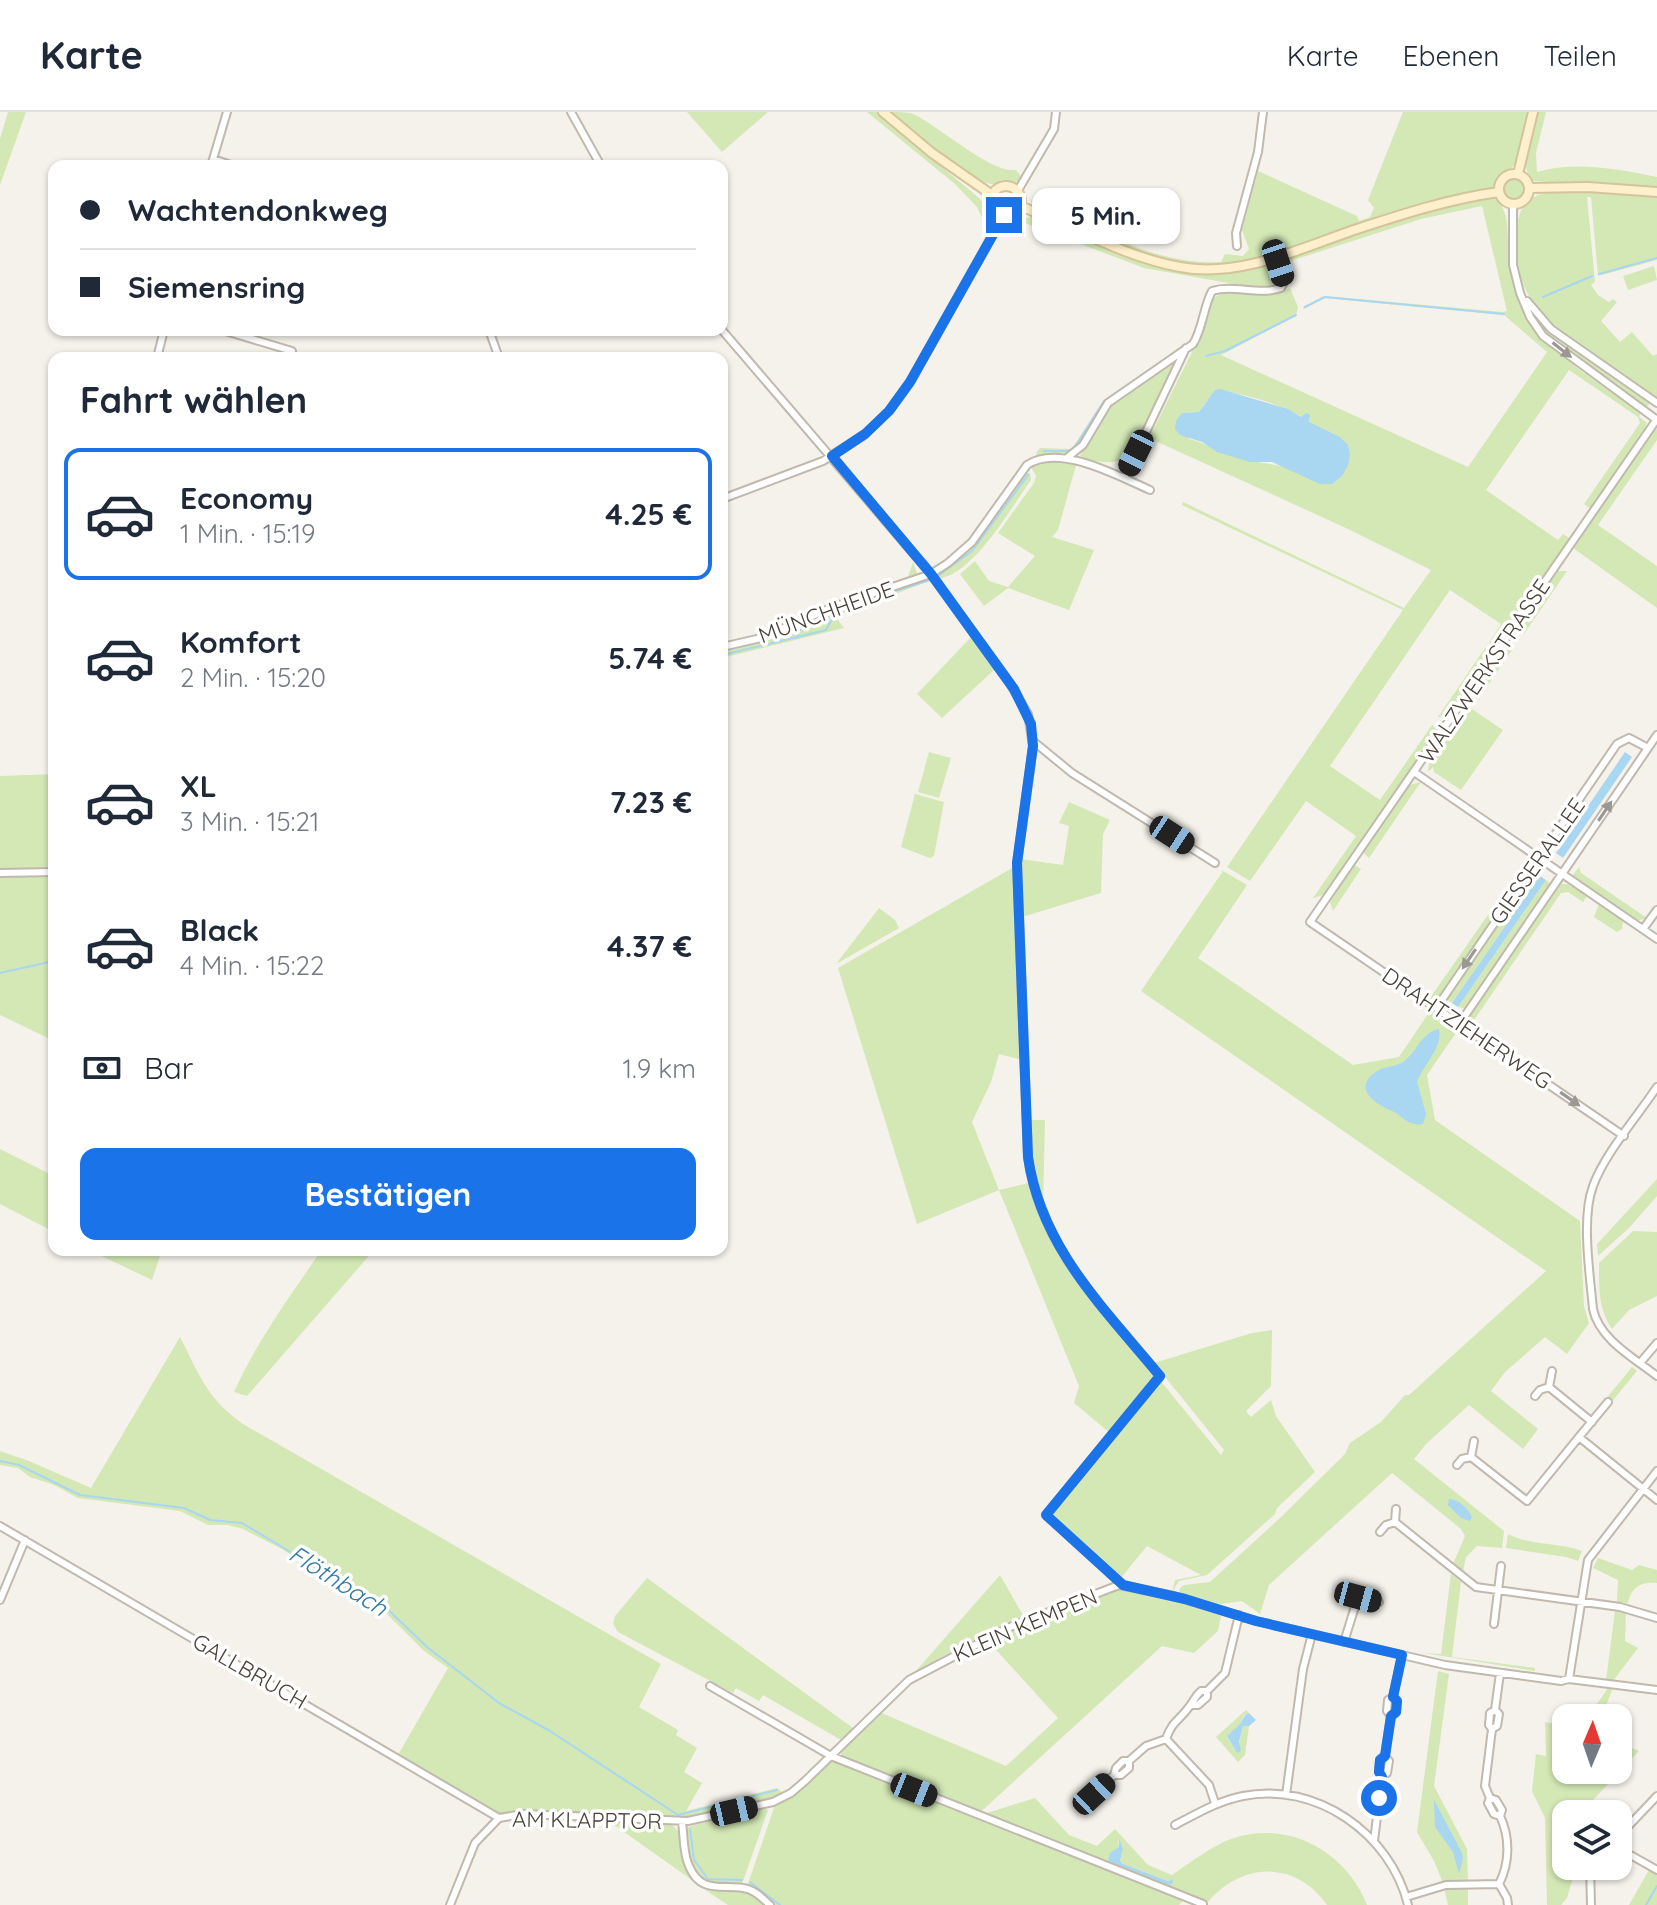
<!DOCTYPE html>
<html lang="de">
<head>
<meta charset="utf-8">
<style>
  body { margin:0; font-family:Quicksand,sans-serif; background:#f6f6f7; color:#1f2937; height:100vh; display:flex; flex-direction:column; font-size:30px; white-space:nowrap }
  * { box-sizing:border-box; margin:0 }
  p { font-size:26px; color:#747a83 }
  .icon { flex:none; width:44px; height:44px; fill:none; stroke:currentColor; stroke-width:2; stroke-linecap:round; stroke-linejoin:round }
  .map { position:relative; flex:1; overflow:hidden }
  .details { position:absolute; left:48px; top:240px; width:680px; height:904px; display:flex; flex-direction:column; background:#fff; border-radius:16px; box-shadow:0 2px 6px #0004 }
  .details>* { flex:none }
  .top-card { position:absolute; left:48px; top:48px; width:680px; height:176px; border-radius:16px; box-shadow:0 2px 6px #0004; display:grid; align-content:center; height:176px; padding:0 32px; background:#fff }
  .needle { width:52px; rotate:2deg }
  .controls { position:absolute; left:1552px; top:1592px; display:grid; gap:16px }
  .controls a { display:grid; place-items:center; width:80px; height:80px; border-radius:16px; background:#fff; box-shadow:0 2px 6px #0004; font-size:40px }
  .end { position:absolute; width:36px; height:36px; margin:-18px; border:10px solid #1a73e8; background:#fff; box-shadow:0 0 0 4px #fff }
  .from { border-radius:50% }
  .bubble { position:absolute; height:56px; border-radius:16px; background:#fff; box-shadow:0 2px 6px #0004; font-size:26px; font-weight:700; line-height:56px; text-align:center }
  .car { position:absolute; width:24px; height:48px; margin:-24px -12px; border-radius:10px; box-shadow:0 0 6px 2px #0007; background:linear-gradient(#222 24%,#8ab4d8 0 40%,#222 0 76%,#8ab4d8 0 86%,#222 0) }
  .top-card b { display:flex; align-items:center; gap:28px; height:76px; font-size:30px }
  .top-card b+b { border-top:2px solid #e0e1e3 }
  .top-card i { width:20px; height:20px; background:#1f2937 }
  ul { padding:0; list-style:none }
  li { display:flex; align-items:center; gap:24px; height:132px; margin:0 16px 12px; padding:0 16px; border:4px solid transparent; border-radius:16px }
  li div { flex:1 }
  li b { display:block; font-size:30px }
  li em { font-style:normal; font-weight:700 }
  li.on { border-color:#1a73e8 }
  li>.icon { width:72px; height:72px; stroke-width:1.5 }
  h2 { padding:0 32px; font-size:36px; line-height:96px }
  .pay { display:flex; align-items:center; gap:20px; height:88px; padding:0 32px; font-size:30px }
  .pay p { margin-inline-start:auto }
  .cta { display:flex; gap:16px; margin-top:auto; padding:16px 32px }
  .cta a { flex:1; height:92px; border-radius:16px; background:#1a73e8; color:#fff; font-size:32px; font-weight:700; line-height:92px; text-align:center }
  header { display:flex; align-items:center; gap:48px; box-sizing:border-box; height:112px; padding:0 40px; background:#fff; border-bottom:2px solid #e0e1e3 }
  header strong { font-size:38px }
  nav { display:flex; gap:44px; margin-inline-start:auto; font-size:28px }
  .map>svg:first-child { display:block }
  .green { fill:#d3e8b5; fill-rule:evenodd }
  .water { fill:#a9d6f0 }
  .lines { fill:none; stroke-linecap:round; stroke-linejoin:round }
  .stream { stroke:#a9d6f0; stroke-width:2 }
  .street-casing { stroke:#c1b9ad; stroke-width:10 }
  .secondary-casing { stroke:#d4c39b; stroke-width:12 }
  .street { stroke:#fff; stroke-width:6 }
  .secondary { stroke:#fef0cc; stroke-width:8 }
  .oneway { fill:#9b9792 }
  .route { stroke:#1a73e8; stroke-width:10 }
  .labels { text-anchor:middle; stroke-width:7; stroke-linejoin:round; paint-order:stroke }
  .street-label { font-size:22px; fill:#4a4239; stroke:#fff }
  .water-label { font-size:24px; font-style:italic; fill:#2f78a5; stroke:#fff }
</style>
</head>
<body>
<header>
<strong>Karte</strong>
<nav><a>Karte</a><a>Ebenen</a><a>Teilen</a></nav>
</header>
<div class="map">
<svg width="1657" height="1793" viewBox="0 0 1657 1793">
  <rect width="100%" height="100%" fill="#f5f2eb"/>
  <path class="green" d="M8,0h18l-26,73v-46z
    M687,0h81l-46,40z
    M867,0h9l103,86 10,13 1,11 -7,-2 -6,-13 -22,-23z
    M889,0c7,0 18,0 24,2 25,11 78,60 103,56l5,6 -4,6c-7,1 -18,3 -25,2 -23,-2 -84,-55 -103,-72z
    M1403,0h127c-4,16 -6,40 -16,53 -4,7 -14,9 -17,17 -4,15 9,26 10,41 1,16 1,33 4,49 13,71 76,102 130,140l-2,5 8,6 -2,8 -54,78 -7,-5 56,-81 -2,-6 -69,-47 -83,120 72,50 5,-6 8,5 -74,107 -8,-3 12,-19 -51,-34 -120,176 50,34 52,-75 6,6 -112,163 -13,4 43,-62 -50,-35 -56,80 -23,-14 176,-257 -221,-105 1,-3 221,106 27,-38 -83,-41 -199,-91 43,-86 -3,-2 9,-6 13,-45 17,-9 45,5 17,-7 8,19 -2,9 -75,39 247,112 79,-115 -43,-37 -180,-17 -20,11 -1,-2 21,-11 179,16 4,-1 -25,-105 -61,13 -146,47c4,8 7,14 0,21l-13,2 -118,-21 -119,-45 -14,4 4,-6 16,-4c53,21 118,55 176,56 21,0 41,-4 61,-9l6,2 2,-11c-26,6 -53,13 -80,11 -57,-6 -111,-39 -163,-60l-2,-6c13,5 28,7 40,15 45,26 96,50 150,47l4,-8 18,2 6,-7 -7,-19 16,-59 99,45 2,5 11,-4 4,-9 -6,-8zM1215,278c26,3 64,13 86,27l9,-2 -1,7 5,4 -24,43c-17,-6 -34,-6 -52,-11 -18,-5 -31,-15 -49,-19l-7,-26 17,-1z
    M1537,0h9l-10,41 1,19c39,-11 80,-3 120,5v12l-123,-8c-18,-13 -1,-51 3,-69z
    M1503 78a11 11 0 1 1 22 0a11 11 0 1 1-22 0Z
    M1582,78l75,6v64l-59,16 -7,-79h-4l8,85 -4,3 7,10 11,7 4,-3 4,3 -16,19 19,21 12,-10 21,24 4,-2v44c-22,-15 -44,-30 -67,-45 -50,-35 -78,-59 -73,-125 3,-39 35,-37 65,-38z
    M1654,154l3,14 -29,10 -5,-14z
    M1533,203c35,33 77,59 118,87l-5,6 -102,-75z
    M1184,232l1,2 -80,56 -32,50 -36,3 -1,-2 4,-5 32,1 31,-48z
    M1183,242l-54,103c-15,8 -34,6 -49,-1l29,-50z
    M1657,317v11l-59,85 59,41v42l-84,-60 78,-115z
    M1049,350l27,3 -18,65 -6,7 42,13 -25,60 -61,-22 -24,18 -24,-32 15,-13 14,20 19,6 27,-31 -37,-23 36,-50 2,-7 -5,-9z
    M1027,361h3l1,7c-21,29 -56,93 -93,99l-2,-3 25,-21z
    M913,450l4,11 -8,7 -66,20 -88,38 -33,7v-2l33,-8 88,-37 65,-21z
    M1557,459h10l-43,63 -6,-7z
    M930,467l2,1c-34,12 -62,26 -97,36l9,12 -122,30v-7l51,-15 74,-31z
    M972,524l23,33 -53,49 -25,-24z
    M1504,535l8,3 -32,47 -4,-9z
    M1485,536l7,5 -44,63 -10,1z
    M1463,597h9l31,21 -42,60 -27,-18 -1,-5 -5,5 2,-17z
    M929,640l22,6 -12,40 -21,-6z
    M54,662v94l-40,4 -14,-2v-94z
    M1421,670l-7,10 -45,66 -6,-6 47,-67z
    M915,682l29,8 -10,54 -4,2 -29,-11z
    M1069,690l41,18 -7,14 -2,59 -79,24 -2,-58 43,6 6,-39 -10,-3z
    M1354,753l7,4 -28,42 -3,-9z
    M1522,754l6,3 -89,130 -9,-1z
    M1014,755l8,193 -23,-6 -8,28 -19,40 27,68 30,-7 21,56 17,29 89,108 -46,57 -36,-30 5,-17 -80,-196 -82,34 -79,-256z
    M1579,755l2,6 66,45 -11,3 -59,-41 -4,-5z
    M1223,759l24,14 -49,73 155,107 46,-8 31,-46 28,19 -31,45 8,45 145,101 4,85 5,17 -22,31 -22,-17 -40,35 -14,19 47,38 -15,20 -54,-44 -43,39 -12,15 90,72 -2,17 -25,-2 -11,11 -3,15 -10,-8 12,-28 -4,-7 -69,-56 -123,112 -9,29 -18,-13 -21,3 -42,-10 1,-6 4,-3 26,-3 70,-64 65,-64 5,-11 31,-21 24,-27h4l137,-124 -405,-280z
    M1532,760l8,4 -88,127 -7,-5z
    M54,762v167l-54,-26v-139z
    M1546,768l6,5 -84,124 -10,-2z
    M1561,772h7l19,12 -4,6 -15,-10 -7,1 -91,133 -3,-6z
    M1599,792l24,17 -1,8 -5,3 -23,-15z
    M879,796l16,12 4,8 -63,36z
    M1031,1008h14l-2,85 -8,-22z
    M0,1037l54,27v56l-54,-28z
    M1657,1067v17l-28,32 -31,28 -1,-12z
    M1633,1119l24,1v64l-28,14 -17,19c-14,-20 -13,-42 -13,-66z
    M89,1138h73l-10,30z
    M327,1138h47l-127,146 -13,-4c22,-49 54,-93 84,-137z
    M1272,1218l-1,56 -25,25 5,6 20,-17 5,16 39,56 -38,36 -2,6 -68,61 -28,6 -7,11 3,-12 26,-5 -54,-29 -27,33 -70,-65 109,-135 62,76 3,-5 -70,-87 98,-30z
    M180,1225c19,37 27,62 63,87l418,240 -22,43 39,23 -2,5 21,13 -13,24 18,11 -16,28 91,-23 7,6 -93,25 -170,-8 -21,2 -6,-2 -96,-56 50,-87 -24,-17 -45,-45 -49,-23 -10,-10 -38,-24 -39,-20 -15,-4h-20l-28,-14 -102,-13 -24,-13 -24,-8 -12,-9 -18,-3v-14l29,10 62,27z
    M1632,1255l5,4 -27,33 -5,-4z
    M1508,1422c23,12 51,8 74,17l-4,10 -12,-4 -60,-9z
    M1598,1446l34,12 7,-5 18,5v13c-16,-2 -26,4 -29,20l-11,-1 1,-22 -25,-12z
    M1451,1462l10,8 -9,75 83,11v3l-111,-18 17,1z
    M1000,1463l24,42 -72,34 -37,21z
    M647,1466l206,150 -12,12 -78,-45 -4,6 -23,-13 -3,5 -115,-61 -5,-8 2,-8z
    M1116,1477c34,0 74,15 105,27l-3,15 -24,22 -32,-7 -188,172 210,81 -5,6h-405l-26,-21 27,-79 33,-21 23,-22h5l120,49 4,-4 -107,-45 -11,-5 -1,-6 38,-39 127,54 52,-48 -70,-77z
    M1615,1499l11,2 -1,28 13,7 -25,33 -7,-1z
    M1438,1559l11,3 -15,112 33,63 1,33 -25,1 -9,-22 -17,-29z
    M1608,1576h5l-12,30h-14z
    M1246,1598l3,3 -5,2 -4,9 -13,13 10,16 6,-27h6l-4,29 -7,7 -22,-25z
    M1545,1610l21,4v44h52v-28l21,9 -59,63h-14v15l-10,10 1,24 16,15 -6,20 -6,7h-14l-2,-87 -13,-27 4,-37 10,2z
    M1035,1686l34,37 28,11 18,-17 33,36 24,10c19,-13 38,-28 59,-36 56,-20 115,12 136,66h-40c-31,-45 -85,-43 -119,-3l-224,-88zM1118,1727l5,10 -3,12 3,3 45,17 5,-2 -5,6 -60,-24 11,-13z
    M764,1695l4,3 -26,74c-29,1 -48,3 -54,-32 -1,-9 -4,-17 0,-25z
    M610,1710l62,3 7,7 5,32 8,16z
    M1649,1758l8,2v33h-28z
    M1468,1775v18h-20l-4,-17z
    M704,1777c29,7 35,-7 62,16h-38z"/>
  <path class="water" d="M1220,277l68,20 13,8 6,-4 3,2 -1,7 31,15 8,8 2,10 -2,10 -6,11 -10,8h-12l-48,-22h-22l-33,-10 -15,-10 -22,-7 -5,-6 1,-8 6,-8 17,-1 16,-22z
    M1625,640l7,5 -69,101 -7,-5z
    M1540,764l6,4 -88,127 -6,-4z
    M1439,917c4,19 -16,36 -22,53l9,32 -3,10c-16,3 -20,-9 -33,-14 -19,-8 -38,-24 -11,-40 7,-4 17,-3 24,-8 14,-9 18,-30 36,-33z
    M1449,1387c10,0 19,10 23,18l-2,4 -9,-3 -13,-13z
    M1249,1601l7,7 -7,6h-6l-4,16 2,9 -4,2 -10,-17 13,-12 5,-9z
    M1434,1688l27,51 2,7 -4,16 -6,-22 -18,-25z
    M1119,1726l4,11 -3,12 3,3 45,17 5,-2 -1,5 -4,1 -60,-24 2,-8 9,-6z"/>
  <g class="lines">
    <path class="stream" d="M1599,162l58,-16
      M1543,185l49,-21
      M1305,195l20,-10 179,17
      M1206,244l19,-5 71,-36
      M1074,336l30,-47 82,-56
      M1044,339h26
      M938,464l34,-25 56,-76
      M796,526l4,-9 32,-15
      M722,543l104,-25 11,-20 93,-30
      M0,861l54,-12
      M0,1349l19,4 61,30 104,13 26,12 32,3 90,54 46,23 49,47 72,56 51,28 128,84 99,-25
      M690,1717l4,31 14,19 34,1
      M750,1770l30,23
      M1646,1793l11,-19"/>
    <defs>
      <path id="street" d="M571,0l30,54
        M213,47l21,7
        M211,54l16,-54
        M1017,80l37,-63 2,-17
        M1513,93v60l7,28 10,24 13,19 114,84
        M1237,134l-1,-13 22,-81 5,-40
        M1527,189l24,28 106,74
        M222,218l70,21
        M489,218l10,28
        M722,218l209,244 78,108 19,32 5,32 -16,117 11,294c12,90 76,151 132,219l-114,139 77,70
        M157,246l7,-28
        M1068,345l15,-12 25,-42 85,-59c10,-16 10,-36 19,-53 22,-7 46,5 69,-3l3,-6 -8,-25
        M1124,366l62,-130
        M722,387l101,-38 42,-27 24,-23 21,-29 94,-167
        M722,535l39,-9 72,-31 98,-33 17,-11 24,-21 55,-77c32,-22 91,11 123,25
        M1033,629l39,32 143,90
        M1414,660l243,167
        M0,761l54,-1
        M1643,817l14,-19
        M1437,895l180,-263 12,-6 19,10
        M1460,911l197,-288
        M1657,975c-20,30 -52,66 -64,99 -12,32 -3,89 0,123 6,30 41,49 64,67
        M1624,1024l-314,-214 347,-503
        M1640,1251l17,-20
        M1549,1275l43,35
        M1535,1284l5,-6 9,-3 3,-16
        M1579,1325l29,-35
        M1471,1345l56,44 52,-64 78,63
        M1457,1353l5,-6 9,-2 3,-16
        M1396,1397l-1,13 81,65 144,20 37,11
        M0,1414l499,292
        M1380,1420l6,-7 9,-3
        M0,1488l25,-60
        M1494,1512l7,-58
        M1344,1530l14,-45 21,5
        M1500,1561l-5,37 -5,3 -1,12 3,4 -7,57 5,12 -2,5 6,11 6,2c10,21 10,47 -1,68l8,14 1,7
        M1569,1567l19,-119 69,-89
        M710,1574l121,70 372,148
        M1192,1593h6l9,-8v-6
        M1391,1604l5,-4 1,-11 -4,-4
        M1492,1617l5,-3 2,-12 -4,-4
        M1166,1627l43,46 6,18
        M1114,1663h7l8,-7v-7
        M1382,1665l5,-4 2,-12 -4,-5
        M1094,1682l20,-19 2,-7 7,-7h6l17,-15 20,-7c6,-18 13,-18 23,-32 5,-6 6,-11 12,-16h6l18,-18 14,-58
        M1286,1683l17,-126 9,-35
        M1490,1686l6,2 6,10 -2,6
        M682,1710c2,13 1,32 7,44 11,27 31,19 54,22 11,1 19,10 27,17
        M1175,1713c23,-12 43,-24 68,-29 73,-15 148,38 165,109
        M1618,1725l39,-41
        M1374,1729l8,-64 -3,-5 1,-12 5,-4 6,-40 -4,-5 1,-11 5,-3 9,-42
        M1618,1736l39,22
        M1590,1754l1,39
        M1406,1785l40,-12 53,-1
        M450,1793l25,-62 24,-25 24,-4 165,7 85,-19 18,-9 14,-12 104,-101 101,-53 109,-42 55,11 82,25 189,44 116,16 8,-2 88,11"/>
      <path id="secondary" d="M883,0l49,41 60,42
        M1499 77a15 15 0 1 1 30 0a15 15 0 1 1-30 0Z
        M1518,62l15,-62
        M991 89a15 15 0 1 1 30 0a15 15 0 1 1-30 0Z
        M1530,76l58,-1 69,5
        M1020,94c52,20 104,51 160,61 58,11 117,-17 171,-36 49,-16 97,-32 148,-39"/>
    </defs>
    <use href="#street" class="street-casing"/>
    <use href="#secondary" class="secondary-casing"/>
    <use href="#street" class="street"/>
    <use href="#secondary" class="secondary"/>
  </g>
  <defs><path id="oneway-solid" d="M-6-.8H1V-3.2L6.5 0L1 3.2V.8H-6Z" transform="scale(2)"/></defs>
  <g class="oneway">
    <use href="#oneway-solid" transform="translate(1562 238) rotate(38)"/>
    <use href="#oneway-solid" transform="translate(1605 699) rotate(-56)"/>
    <use href="#oneway-solid" transform="translate(1469 847) rotate(124)"/>
    <use href="#oneway-solid" transform="translate(1570 987) rotate(35)"/>
  </g>
  <g class="lines">
    <path class="route" d="M1004,103l-94,167 -21,29 -24,23 -33,22 99,118 83,115 17,35 2,22 -16,117 11,294c13,91 76,151 132,219l-114,139 77,70 62,14 71,22 146,34 -9,42 4,4 -1,11 -5,4 -6,40 -5,4 -1,12 3,5 -3,21"/>
  </g>
  <g class="labels">
    <g class="street-label">
      <text transform="translate(826 500) rotate(-20)" y="8">MÜNCHHEIDE</text>
      <text transform="translate(1484 559) rotate(-56)" y="8">WALZWERKSTRASSE</text>
      <text transform="translate(1537 749) rotate(-55)" y="8">GIESSERALLEE</text>
      <text transform="translate(1467 916) rotate(34)" y="8">DRAHTZIEHERWEG</text>
      <text transform="translate(1025 1513) rotate(-23)" y="8">KLEIN KEMPEN</text>
      <text transform="translate(250 1559) rotate(30)" y="8">GALLBRUCH</text>
      <text transform="translate(587 1708) rotate(1)" y="8">AM KLAPPTOR</text>
    </g>
    <g class="water-label">
      <text transform="translate(338 1469) rotate(32)" y="8">Flöthbach</text>
    </g>
  </g>
</svg>
<div class="controls">
<a><svg class="needle" viewBox="-14 -14 28 28"><path d="M0-13l5 13h-10z" fill="#e53935"/><path d="M0 13l5-13h-10z" fill="#747a83"/></svg></a>
<a><svg class="icon" aria-label="layers" viewBox="0 0 24 24"><path d="M12 4l9 5-9 5-9-5zM3 14l9 5 9-5"/></svg></a>
</div>
<i class="end from" style="left:1379px;top:1686px"></i>
<i class="end" style="left:1004px;top:103px"></i>
<div class="bubble" style="left:1032px;top:76px;width:148px">5 Min.</div>
<i class="car" style="left:1278px;top:151px;rotate:162deg"></i>
<i class="car" style="left:1136px;top:341px;rotate:206deg"></i>
<i class="car" style="left:1172px;top:723px;rotate:123deg"></i>
<i class="car" style="left:1358px;top:1485px;rotate:105deg"></i>
<i class="car" style="left:914px;top:1678px;rotate:112deg"></i>
<i class="car" style="left:1094px;top:1682px;rotate:47deg"></i>
<i class="car" style="left:734px;top:1699px;rotate:77deg"></i>
<div class="top-card">
<b><i class="from"></i>Wachtendonkweg</b>
<b><i></i>Siemensring</b>
</div>
<section class="details">
<h2>Fahrt wählen</h2>
<ul>
<li class="on"><svg class="icon" aria-label="car" viewBox="0 0 24 24"><path d="M5 17H2v-5l4-1 3-4h7l3 4 3 1v5h-3M9 17h6M6 11h13"/><circle cx="7" cy="17" r="2"/><circle cx="17" cy="17" r="2"/></svg><div><b>Economy</b><p>1 Min. · 15:19</p></div><em>4.25 €</em></li>
<li><svg class="icon" aria-label="car" viewBox="0 0 24 24"><path d="M5 17H2v-5l4-1 3-4h7l3 4 3 1v5h-3M9 17h6M6 11h13"/><circle cx="7" cy="17" r="2"/><circle cx="17" cy="17" r="2"/></svg><div><b>Komfort</b><p>2 Min. · 15:20</p></div><em>5.74 €</em></li>
<li><svg class="icon" aria-label="car" viewBox="0 0 24 24"><path d="M5 17H2v-5l4-1 3-4h7l3 4 3 1v5h-3M9 17h6M6 11h13"/><circle cx="7" cy="17" r="2"/><circle cx="17" cy="17" r="2"/></svg><div><b>XL</b><p>3 Min. · 15:21</p></div><em>7.23 €</em></li>
<li><svg class="icon" aria-label="car" viewBox="0 0 24 24"><path d="M5 17H2v-5l4-1 3-4h7l3 4 3 1v5h-3M9 17h6M6 11h13"/><circle cx="7" cy="17" r="2"/><circle cx="17" cy="17" r="2"/></svg><div><b>Black</b><p>4 Min. · 15:22</p></div><em>4.37 €</em></li>
</ul>
<div class="pay"><svg class="icon" aria-label="cash" viewBox="0 0 24 24"><path d="M3 7h18v10H3z"/><circle cx="12" cy="12" r="2"/></svg>Bar<p>1.9 km</p></div>
<div class="cta"><a>Bestätigen</a></div>
</section>
</div>
</body>
</html>
